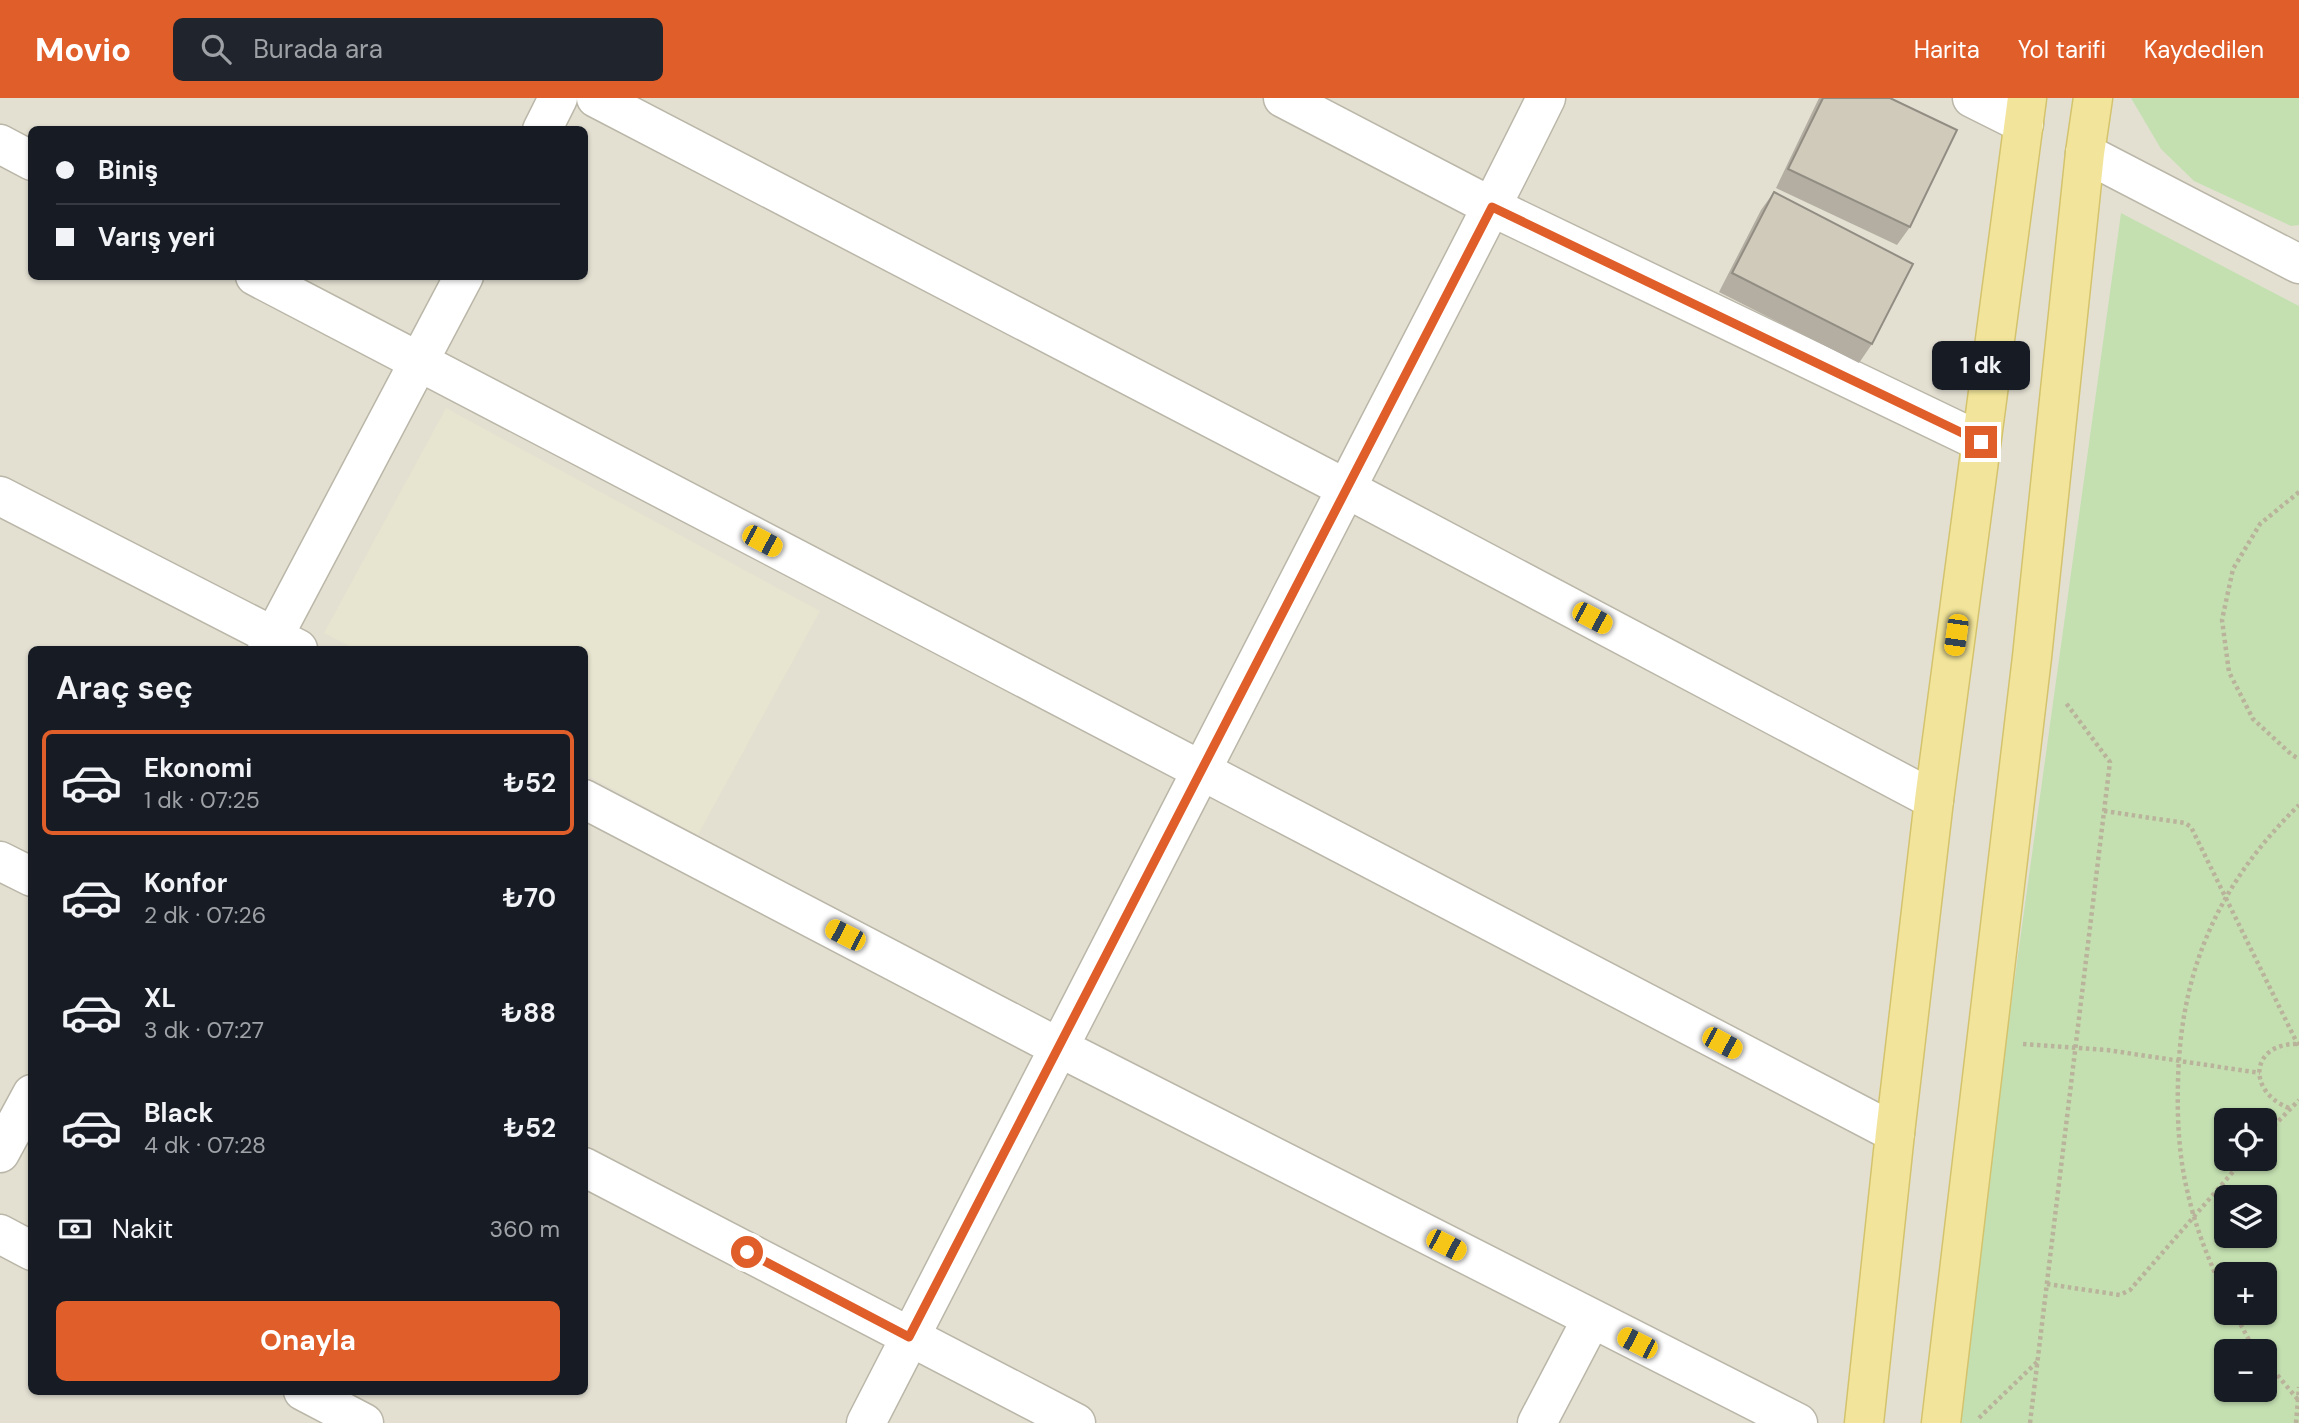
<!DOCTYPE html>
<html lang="tr">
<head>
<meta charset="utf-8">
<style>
  body { margin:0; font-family:"DM Sans",sans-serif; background:#20242c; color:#f1f3f6; height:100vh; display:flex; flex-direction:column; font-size:26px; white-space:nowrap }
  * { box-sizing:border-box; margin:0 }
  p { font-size:23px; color:#9ea1a6 }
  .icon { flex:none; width:38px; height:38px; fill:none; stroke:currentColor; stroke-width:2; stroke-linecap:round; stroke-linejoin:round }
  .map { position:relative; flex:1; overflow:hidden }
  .sheet { position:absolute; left:28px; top:548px; width:560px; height:749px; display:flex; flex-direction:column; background:#171b24; border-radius:10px; box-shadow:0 2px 5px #0004 }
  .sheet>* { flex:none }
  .guide { position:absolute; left:28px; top:28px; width:560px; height:154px; border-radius:10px; box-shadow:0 2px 5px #0004; display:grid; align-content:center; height:154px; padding:0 28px; background:#171b24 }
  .tools { position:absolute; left:2214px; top:1010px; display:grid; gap:14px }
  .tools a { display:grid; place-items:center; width:63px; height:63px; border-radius:10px; background:#171b24; box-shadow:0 2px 5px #0004; font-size:35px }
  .end { position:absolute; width:32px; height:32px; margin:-16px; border:9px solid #e05e2a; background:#fff; box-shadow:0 0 0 4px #fff }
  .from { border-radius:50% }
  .bubble { position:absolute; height:49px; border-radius:10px; background:#171b24; box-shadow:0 2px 5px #0004; font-size:23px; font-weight:700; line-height:49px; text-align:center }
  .car { position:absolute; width:21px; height:42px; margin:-21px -10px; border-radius:9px; box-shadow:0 0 5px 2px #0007; background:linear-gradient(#f5c518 24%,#345 0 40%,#f5c518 0 76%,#345 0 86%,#f5c518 0) }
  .guide b { display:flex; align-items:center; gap:24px; height:66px; font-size:26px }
  .guide b+b { border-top:2px solid #363941 }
  .guide i { width:18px; height:18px; background:#f1f3f6 }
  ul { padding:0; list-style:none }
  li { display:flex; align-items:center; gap:21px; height:105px; margin:0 14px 10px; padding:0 14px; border:4px solid transparent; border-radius:10px }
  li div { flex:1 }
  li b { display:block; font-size:26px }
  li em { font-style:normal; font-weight:700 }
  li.current { border-color:#e05e2a }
  li>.icon { width:63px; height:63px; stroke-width:1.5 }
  h2 { padding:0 28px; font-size:32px; line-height:84px }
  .pay { display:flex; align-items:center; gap:18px; height:77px; padding:0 28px; font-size:26px }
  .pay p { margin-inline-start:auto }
  .primary-button { display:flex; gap:14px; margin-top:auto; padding:14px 28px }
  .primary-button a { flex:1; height:80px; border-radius:10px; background:#e05e2a; color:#fff; font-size:28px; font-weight:700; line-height:80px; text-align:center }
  header { display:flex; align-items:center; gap:42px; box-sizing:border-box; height:98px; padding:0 35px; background:#e05e2a; color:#fff }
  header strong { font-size:33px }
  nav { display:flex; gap:38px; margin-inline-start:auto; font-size:24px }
  .search { width:490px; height:63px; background:#20242c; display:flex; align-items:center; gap:18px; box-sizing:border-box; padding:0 24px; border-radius:10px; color:#9ea1a6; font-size:26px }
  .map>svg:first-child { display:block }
  .residential { fill:#e3e0d2; fill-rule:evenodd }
  .education { fill:#e7e4cf }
  .green { fill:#c4e0b1; fill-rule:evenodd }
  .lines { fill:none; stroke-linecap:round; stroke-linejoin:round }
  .minor-casing { stroke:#bab6a8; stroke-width:41 }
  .major-casing { stroke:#d4c36d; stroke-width:41 }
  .path { stroke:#bab39b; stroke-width:4.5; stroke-dasharray:3.5 3.5; stroke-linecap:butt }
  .minor { stroke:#fff; stroke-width:38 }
  .major { stroke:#f2e59b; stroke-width:38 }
  .wall { fill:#b3aea1 }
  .building { fill:#d0cabb; stroke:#928d83; stroke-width:2 }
  .route { stroke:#e05e2a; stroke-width:9 }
</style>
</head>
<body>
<header>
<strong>Movio</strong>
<div class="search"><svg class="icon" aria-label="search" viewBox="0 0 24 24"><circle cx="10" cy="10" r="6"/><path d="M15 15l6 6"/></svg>Burada ara</div>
<nav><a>Harita</a><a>Yol tarifi</a><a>Kaydedilen</a></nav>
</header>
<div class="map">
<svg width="2299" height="1325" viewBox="0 0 2299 1325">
  <rect width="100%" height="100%" fill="#f0eee4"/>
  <path class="residential" d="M0,0h2299v1325h-2299zM32,32h552v146h-552zM32,551h552v742h-552zM2226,1022h38v38h-38zM2226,1099h38v39h-38zM2226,1176h38v38h-38zM2226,1253h38v39h-38z"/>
  <path class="education" d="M446,310l374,203 -122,224 -113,-61 -1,-125h-229l-31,-16z"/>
  <path class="green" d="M2131,0h168v127l-8,1 -97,-45 -33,-32z
    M2121,115l178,93v1117h-346zM2226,1022h38v38h-38zM2226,1099h38v39h-38zM2226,1176h38v38h-38zM2226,1253h38v39h-38z"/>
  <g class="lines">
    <defs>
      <path id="minor" d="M596,0l751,391 587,311
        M1283,0l209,109 489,235
        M1972,0l52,26
        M542,32l16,-32
        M0,46l32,17
        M2085,55l214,111
        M255,178l1640,857
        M0,398l298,153
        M267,551l197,-373
        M584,701l474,248 740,376
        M0,763l32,16
        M0,1055l32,-59
        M584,1069l492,256
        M0,1136l32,17
        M303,1293l61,32
        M866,1325c158,-311 320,-621 479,-932 67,-131 136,-261 201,-393
        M1537,1325l54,-103"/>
      <path id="major" d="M1864,1325l31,-290 39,-333 93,-702
        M1941,1325l91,-766 53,-504 8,-55"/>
    </defs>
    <use href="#minor" class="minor-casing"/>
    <use href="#major" class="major-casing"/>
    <path class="path" d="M2299,394l-39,32 -27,45 -11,51 7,52 24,47 39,36 7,4
      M2104,713l81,12 6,4 108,220
      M2023,946l84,6 153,23
      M2289,1010c-42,-16 -39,-64 7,-64
      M2264,1038l35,-36
      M2047,1186l73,11 10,-5 115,-132
      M2226,1200c-15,-33 -30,-68 -38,-104 -9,-36 -11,-73 -10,-111 2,-112 40,-199 121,-278
      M2234,1214l15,28 9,11
      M2264,1261l35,42
      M1979,1320l59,-57
      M2030,1325l80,-661 -44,-59
      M2296,1325l3,-36"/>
    <use href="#minor" class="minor"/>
    <use href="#major" class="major"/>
  </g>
  <path class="wall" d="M1819,0h71l20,129 -13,18 -121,-57z
    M1774,94l98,152 -13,19 -140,-71 42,-82z"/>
  <path class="building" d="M1823,0h67l67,32 -47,97 -122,-58z
    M1774,94l139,72 -41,80 -140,-71z"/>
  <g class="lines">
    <path class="route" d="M747,1154l162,85 583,-1130 489,235"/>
  </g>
</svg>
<div class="tools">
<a><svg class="icon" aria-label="locate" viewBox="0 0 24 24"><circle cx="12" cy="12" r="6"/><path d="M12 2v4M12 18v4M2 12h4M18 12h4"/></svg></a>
<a><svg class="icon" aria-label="layers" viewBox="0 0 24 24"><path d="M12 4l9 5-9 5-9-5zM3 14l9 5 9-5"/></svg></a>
<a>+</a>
<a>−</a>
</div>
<i class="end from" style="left:747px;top:1154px"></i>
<i class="end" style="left:1981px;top:344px"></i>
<div class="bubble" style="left:1932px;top:243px;width:98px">1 dk</div>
<i class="car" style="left:762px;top:443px;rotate:118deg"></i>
<i class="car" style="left:1592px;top:520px;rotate:118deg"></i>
<i class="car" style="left:1956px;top:537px;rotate:188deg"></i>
<i class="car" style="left:845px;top:837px;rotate:297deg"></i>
<i class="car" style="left:1722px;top:945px;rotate:118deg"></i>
<i class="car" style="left:1446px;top:1147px;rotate:117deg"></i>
<i class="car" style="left:1637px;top:1245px;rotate:297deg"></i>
<div class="guide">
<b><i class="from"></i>Biniş</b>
<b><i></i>Varış yeri</b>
</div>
<section class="sheet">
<h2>Araç seç</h2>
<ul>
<li class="current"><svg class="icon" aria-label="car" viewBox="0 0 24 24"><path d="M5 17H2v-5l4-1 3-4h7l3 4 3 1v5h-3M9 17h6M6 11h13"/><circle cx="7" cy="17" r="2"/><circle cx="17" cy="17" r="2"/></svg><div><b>Ekonomi</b><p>1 dk · 07:25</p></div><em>₺52</em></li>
<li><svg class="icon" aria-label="car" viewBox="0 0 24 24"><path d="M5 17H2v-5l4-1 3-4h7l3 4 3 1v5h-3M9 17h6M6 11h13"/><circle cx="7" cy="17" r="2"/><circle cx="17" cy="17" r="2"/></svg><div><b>Konfor</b><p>2 dk · 07:26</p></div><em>₺70</em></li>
<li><svg class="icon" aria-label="car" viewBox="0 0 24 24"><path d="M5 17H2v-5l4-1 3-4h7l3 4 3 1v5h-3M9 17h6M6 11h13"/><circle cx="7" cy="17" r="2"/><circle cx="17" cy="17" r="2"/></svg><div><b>XL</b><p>3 dk · 07:27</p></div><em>₺88</em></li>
<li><svg class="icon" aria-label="car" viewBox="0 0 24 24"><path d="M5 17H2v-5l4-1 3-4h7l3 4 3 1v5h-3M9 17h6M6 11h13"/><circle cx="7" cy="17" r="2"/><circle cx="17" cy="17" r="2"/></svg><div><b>Black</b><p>4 dk · 07:28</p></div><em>₺52</em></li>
</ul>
<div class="pay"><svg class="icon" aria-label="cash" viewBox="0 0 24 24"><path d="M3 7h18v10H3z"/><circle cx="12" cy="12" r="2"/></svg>Nakit<p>360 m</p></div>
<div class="primary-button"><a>Onayla</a></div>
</section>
</div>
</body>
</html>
